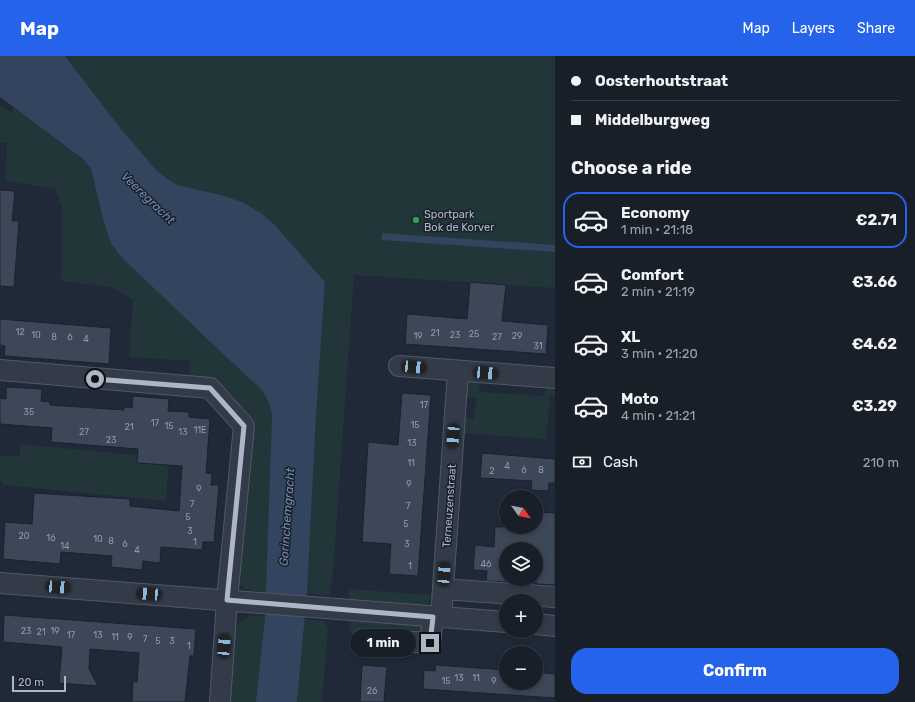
<!DOCTYPE html>
<html lang="en">
<head>
<meta charset="utf-8">
<style>
  body { margin:0; font-family:Rubik,sans-serif; background:#212731; color:#f1f3f6; height:100vh; display:flex; flex-direction:column; font-size:15px; white-space:nowrap }
  * { box-sizing:border-box; margin:0 }
  p { font-size:13px; color:#9fa2a8 }
  .icon { flex:none; width:22px; height:22px; fill:none; stroke:currentColor; stroke-width:2; stroke-linecap:round; stroke-linejoin:round }
  .map { position:relative; flex:1; overflow:hidden }
  .drawer { display:flex; flex-direction:column; background:#181f29; width:360px }
  .drawer>* { flex:none }
  .banner { display:grid; align-content:center; height:88px; padding:0 16px; background:#181f29 }
  .needle { width:26px; rotate:123deg }
  .controls { position:absolute; left:499px; top:434px; display:grid; gap:8px }
  .controls a { display:grid; place-items:center; width:44px; height:44px; border-radius:50%; background:#181f29; box-shadow:0 2px 6px #0003,0 0 0 1px #363d46; font-size:20px }
  .scale { position:absolute; left:12px; bottom:10px; width:54px; box-sizing:border-box; padding-left:4px; border:2px solid #adb6c4; border-top:0; font-size:11px; line-height:14px; white-space:nowrap; color:#adb6c4; -webkit-text-stroke:3px #19202c; paint-order:stroke }
  .end { position:absolute; width:18px; height:18px; margin:-9px; border:5px solid #adb6c4; background:#111; box-shadow:0 0 0 2px #111 }
  .from { border-radius:50% }
  .bubble { position:absolute; height:28px; border-radius:14px; background:#181f29; box-shadow:0 2px 6px #0003,0 0 0 1px #363d46; font-size:13px; font-weight:700; line-height:28px; text-align:center }
  .car { position:absolute; width:12px; height:24px; margin:-12px -6px; border-radius:5px; box-shadow:0 0 3px 1px #0007; background:linear-gradient(#222 24%,#8ab4d8 0 40%,#222 0 76%,#8ab4d8 0 86%,#222 0) }
  .banner b { display:flex; align-items:center; gap:14px; height:38px; font-size:15px }
  .banner b+b { border-top:1px solid #363d46 }
  .banner i { width:10px; height:10px; background:#f1f3f6 }
  ul { padding:0; list-style:none }
  li { display:flex; align-items:center; gap:12px; height:56px; margin:0 8px 6px; padding:0 8px; border:2px solid transparent; border-radius:16px }
  li div { flex:1 }
  li b { display:block; font-size:15px }
  li em { font-style:normal; font-weight:700 }
  li.active { border-color:#2563eb }
  li>.icon { width:36px; height:36px; stroke-width:1.5 }
  h2 { padding:0 16px; font-size:18px; line-height:48px }
  .pay { display:flex; align-items:center; gap:10px; height:44px; padding:0 16px; font-size:15px }
  .pay p { margin-inline-start:auto }
  .button { display:flex; gap:8px; margin-top:auto; padding:8px 16px }
  .button a { flex:1; height:46px; border-radius:16px; background:#2563eb; color:#fff; font-size:16px; font-weight:700; line-height:46px; text-align:center }
  header { display:flex; align-items:center; gap:24px; box-sizing:border-box; height:56px; padding:0 20px; background:#2563eb; color:#fff }
  header strong { font-size:19px }
  nav { display:flex; gap:22px; margin-inline-start:auto; font-size:14px }
  main { display:flex; flex:1; min-height:0 }
  .map>svg:first-child { display:block }
  .green { fill:#223538 }
  .water { fill:#33445f }
  .building { fill:#3c4757; stroke:#1b222e }
  .lines { fill:none; stroke-linecap:round; stroke-linejoin:round }
  .minor-casing { stroke:#515965; stroke-width:22 }
  .minor { stroke:#333b48; stroke-width:20 }
  .route { stroke:#adb6c4; stroke-width:5 }
  .leisure-dot { fill:#2e9e5b; stroke:#19202c; stroke-width:1.5 }
  .labels { text-anchor:middle; stroke-width:3; stroke-linejoin:round; paint-order:stroke }
  .number-label { font-size:9px; fill:#919aa9 }
  .poi-label { font-size:11px; fill:#adb6c4; stroke:#19202c; text-anchor:start }
  .street-label { font-size:11px; fill:#adb6c4; stroke:#19202c }
  .water-label { font-size:12px; font-style:italic; fill:#758cad; stroke:#19202c }
</style>
</head>
<body>
<header>
<strong>Map</strong>
<nav><a>Map</a><a>Layers</a><a>Share</a></nav>
</header>
<main>
<div class="map">
<svg width="555" height="646" viewBox="0 0 555 646">
  <rect width="100%" height="100%" fill="#202937"/>
  <path class="green" d="M65,0h490v232l-201,-13 -20,285 -4,35 -23,-1 9,-178 9,-134 -51,-58 -13,-11 -19,-11 -17,-6 -48,-11 -19,-13 -37,-43z
    M0,49l12,8 2,-6 69,52 8,10 13,54 7,20 11,15 99,94 41,37 8,16 2,10 -6,177c-15,-1 -20,0 -30,-12l12,-140 -59,-64 1,-15 -61,-4 4,-57 -21,-13 -52,-6 2,-15v-58l-7,-19 -50,-8 2,-38 -7,-1z
    M473,323h7l-1,13 65,4 2,-12h9v12h-5l-4,43 -85,-6 1,-15 12,1 2,-21 -13,-1c1,-9 2,-13 10,-18z
    M20,388l149,14 -3,43 -162,-16 -4,-6v-24l20,2z
    M349,533l82,6 -4,14 -79,-1z
    M249,559l16,1 -9,86h-31l10,-76z
    M352,561l75,7 -1,13 -77,-4z
    M305,563l20,2 3,9 -6,72h-25z"/>
  <path class="water" d="M0,0h65l56,73 37,43 19,13 48,11 17,6 19,11 13,11 51,58 -9,134 -9,178 -10,108h-41l9,-86 7,-201 -2,-10 -8,-15 -41,-38 -99,-94 -11,-15 -7,-20 -13,-54 -8,-10 -83,-62z
    M382,177l173,12v7l-173,-12z"/>
  <path class="building" d="M0,134l15,1 -3,30h7l-5,66 -14,-1z
    M470,226l36,3 -4,36 46,4 -2,29 -141,-10 2,-30 60,5z
    M0,263l111,9 -2,36 -105,-8 1,-10 -5,-1z
    M6,331l36,2 -1,12 9,1v3l74,5v-3l8,1 1,-12 36,3 -1,12 21,1v5l21,2 -4,54 6,1 -1,11h8l-5,57h-11l-1,8 -41,-3 -1,16 -17,-2 -1,9 -31,-3 1,-11 -51,-4 -1,12 -57,-5 2,-37 27,2 2,-31 96,6v7l49,5 3,-45 -45,-3 1,-14 -87,-7 1,-14 -52,-4v-26l6,1z
    M402,337l29,2 -13,181 -29,-2 2,-30 -29,-2 6,-100 30,3z
    M482,397l73,6v24h-6l-1,8 -17,-1 1,-9 -52,-3z
    M537,456l18,1v72l-19,-1v-35h-30v33l-20,-1 1,-10 -14,-1 2,-25 19,2 1,-20h41z
    M4,559l192,14 -2,27h-4l-5,46h-53l1,-21 4,1 2,-29 -49,-4 -1,20 9,17 -39,-3 3,-36 -59,-5z
    M362,609l25,2 -3,35h-24z
    M436,609l70,5v13h30v-11l19,2v24l-132,-9 1,-19 11,1z"/>
  <g class="lines">
    <defs>
      <path id="minor" d="M399,310l156,12
        M0,314l210,18 34,38 -17,174 -7,102
        M0,527l506,39
        M443,533l112,8
        M441,561l17,-246
        M536,568l19,2
        M362,583l68,4 3,-26"/>
    </defs>
    <use href="#minor" class="minor-casing"/>
    <use href="#minor" class="minor"/>
  </g>
  <g class="lines">
    <path class="route" d="M95,323l115,9 34,38 -17,174 206,17 -3,26"/>
  </g>
  <circle class="leisure-dot" cx="416" cy="164" r="4"/>
  <g class="labels">
    <g class="number-label">
      <text x="20" y="279">12</text>
      <text x="435" y="280">21</text>
      <text x="474" y="281">25</text>
      <text x="36" y="282">10</text>
      <text x="455" y="282">23</text>
      <text x="418" y="283">19</text>
      <text x="517" y="283">29</text>
      <text x="54" y="284">8</text>
      <text x="70" y="284">6</text>
      <text x="497" y="284">27</text>
      <text x="86" y="286">4</text>
      <text x="538" y="293">31</text>
      <text x="424" y="352">17</text>
      <text x="29" y="359">35</text>
      <text x="155" y="370">17</text>
      <text x="415" y="372">15</text>
      <text x="169" y="373">15</text>
      <text x="129" y="374">21</text>
      <text x="200" y="377">11E</text>
      <text x="84" y="379">27</text>
      <text x="183" y="379">13</text>
      <text x="111" y="387">23</text>
      <text x="412" y="390">13</text>
      <text x="411" y="410">11</text>
      <text x="507" y="413">4</text>
      <text x="524" y="417">6</text>
      <text x="541" y="417">8</text>
      <text x="492" y="418">2</text>
      <text x="409" y="431">9</text>
      <text x="199" y="436">9</text>
      <text x="192" y="451">7</text>
      <text x="408" y="453">7</text>
      <text x="188" y="464">5</text>
      <text x="406" y="471">5</text>
      <text x="190" y="478">3</text>
      <text x="24" y="483">20</text>
      <text x="51" y="485">16</text>
      <text x="98" y="486">10</text>
      <text x="111" y="488">8</text>
      <text x="195" y="489">1</text>
      <text x="125" y="491">6</text>
      <text x="407" y="491">3</text>
      <text x="65" y="493">14</text>
      <text x="137" y="497">4</text>
      <text x="486" y="511">46</text>
      <text x="410" y="513">1</text>
      <text x="26" y="578">23</text>
      <text x="55" y="578">19</text>
      <text x="41" y="579">21</text>
      <text x="71" y="582">17</text>
      <text x="98" y="582">13</text>
      <text x="115" y="584">11</text>
      <text x="130" y="584">9</text>
      <text x="145" y="586">7</text>
      <text x="158" y="588">5</text>
      <text x="172" y="588">3</text>
      <text x="189" y="593">1</text>
      <text x="459" y="625">13</text>
      <text x="476" y="625">11</text>
      <text x="446" y="628">15</text>
      <text x="494" y="628">9</text>
      <text x="372" y="638">26</text>
    </g>
    <g class="poi-label">
      <text x="424" y="162">Sportpark<tspan x="424" dy="13">Bok de Korver</tspan></text>
    </g>
    <g class="street-label">
      <text transform="translate(449 450) rotate(-86)" y="4">Terneuzenstraat</text>
    </g>
    <g class="water-label">
      <text transform="translate(148 142) rotate(44)" y="4">Veeregracht</text>
      <text transform="translate(287 461) rotate(-86)" y="4">Gorinchemgracht</text>
    </g>
  </g>
</svg>
<div class="controls">
<a><svg class="needle" viewBox="-14 -14 28 28"><path d="M0-13l5 13h-10z" fill="#e53935"/><path d="M0 13l5-13h-10z" fill="#9fa2a8"/></svg></a>
<a><svg class="icon" aria-label="layers" viewBox="0 0 24 24"><path d="M12 4l9 5-9 5-9-5zM3 14l9 5 9-5"/></svg></a>
<a>+</a>
<a>−</a>
</div>
<div class="scale">20 m</div>
<i class="end from" style="left:95px;top:323px"></i>
<i class="end" style="left:430px;top:587px"></i>
<div class="bubble" style="left:350px;top:573px;width:66px">1 min</div>
<i class="car" style="left:414px;top:311px;rotate:95deg"></i>
<i class="car" style="left:486px;top:317px;rotate:94deg"></i>
<i class="car" style="left:453px;top:380px;rotate:184deg"></i>
<i class="car" style="left:444px;top:518px;rotate:4deg"></i>
<i class="car" style="left:58px;top:531px;rotate:94deg"></i>
<i class="car" style="left:149px;top:538px;rotate:274deg"></i>
<i class="car" style="left:224px;top:590px;rotate:4deg"></i>
</div>
<section class="drawer">
<div class="banner">
<b><i class="from"></i>Oosterhoutstraat</b>
<b><i></i>Middelburgweg</b>
</div>
<h2>Choose a ride</h2>
<ul>
<li class="active"><svg class="icon" aria-label="car" viewBox="0 0 24 24"><path d="M5 17H2v-5l4-1 3-4h7l3 4 3 1v5h-3M9 17h6M6 11h13"/><circle cx="7" cy="17" r="2"/><circle cx="17" cy="17" r="2"/></svg><div><b>Economy</b><p>1 min · 21:18</p></div><em>€2.71</em></li>
<li><svg class="icon" aria-label="car" viewBox="0 0 24 24"><path d="M5 17H2v-5l4-1 3-4h7l3 4 3 1v5h-3M9 17h6M6 11h13"/><circle cx="7" cy="17" r="2"/><circle cx="17" cy="17" r="2"/></svg><div><b>Comfort</b><p>2 min · 21:19</p></div><em>€3.66</em></li>
<li><svg class="icon" aria-label="car" viewBox="0 0 24 24"><path d="M5 17H2v-5l4-1 3-4h7l3 4 3 1v5h-3M9 17h6M6 11h13"/><circle cx="7" cy="17" r="2"/><circle cx="17" cy="17" r="2"/></svg><div><b>XL</b><p>3 min · 21:20</p></div><em>€4.62</em></li>
<li><svg class="icon" aria-label="car" viewBox="0 0 24 24"><path d="M5 17H2v-5l4-1 3-4h7l3 4 3 1v5h-3M9 17h6M6 11h13"/><circle cx="7" cy="17" r="2"/><circle cx="17" cy="17" r="2"/></svg><div><b>Moto</b><p>4 min · 21:21</p></div><em>€3.29</em></li>
</ul>
<div class="pay"><svg class="icon" aria-label="cash" viewBox="0 0 24 24"><path d="M3 7h18v10H3z"/><circle cx="12" cy="12" r="2"/></svg>Cash<p>210 m</p></div>
<div class="button"><a>Confirm</a></div>
</section>
</main>
</body>
</html>
